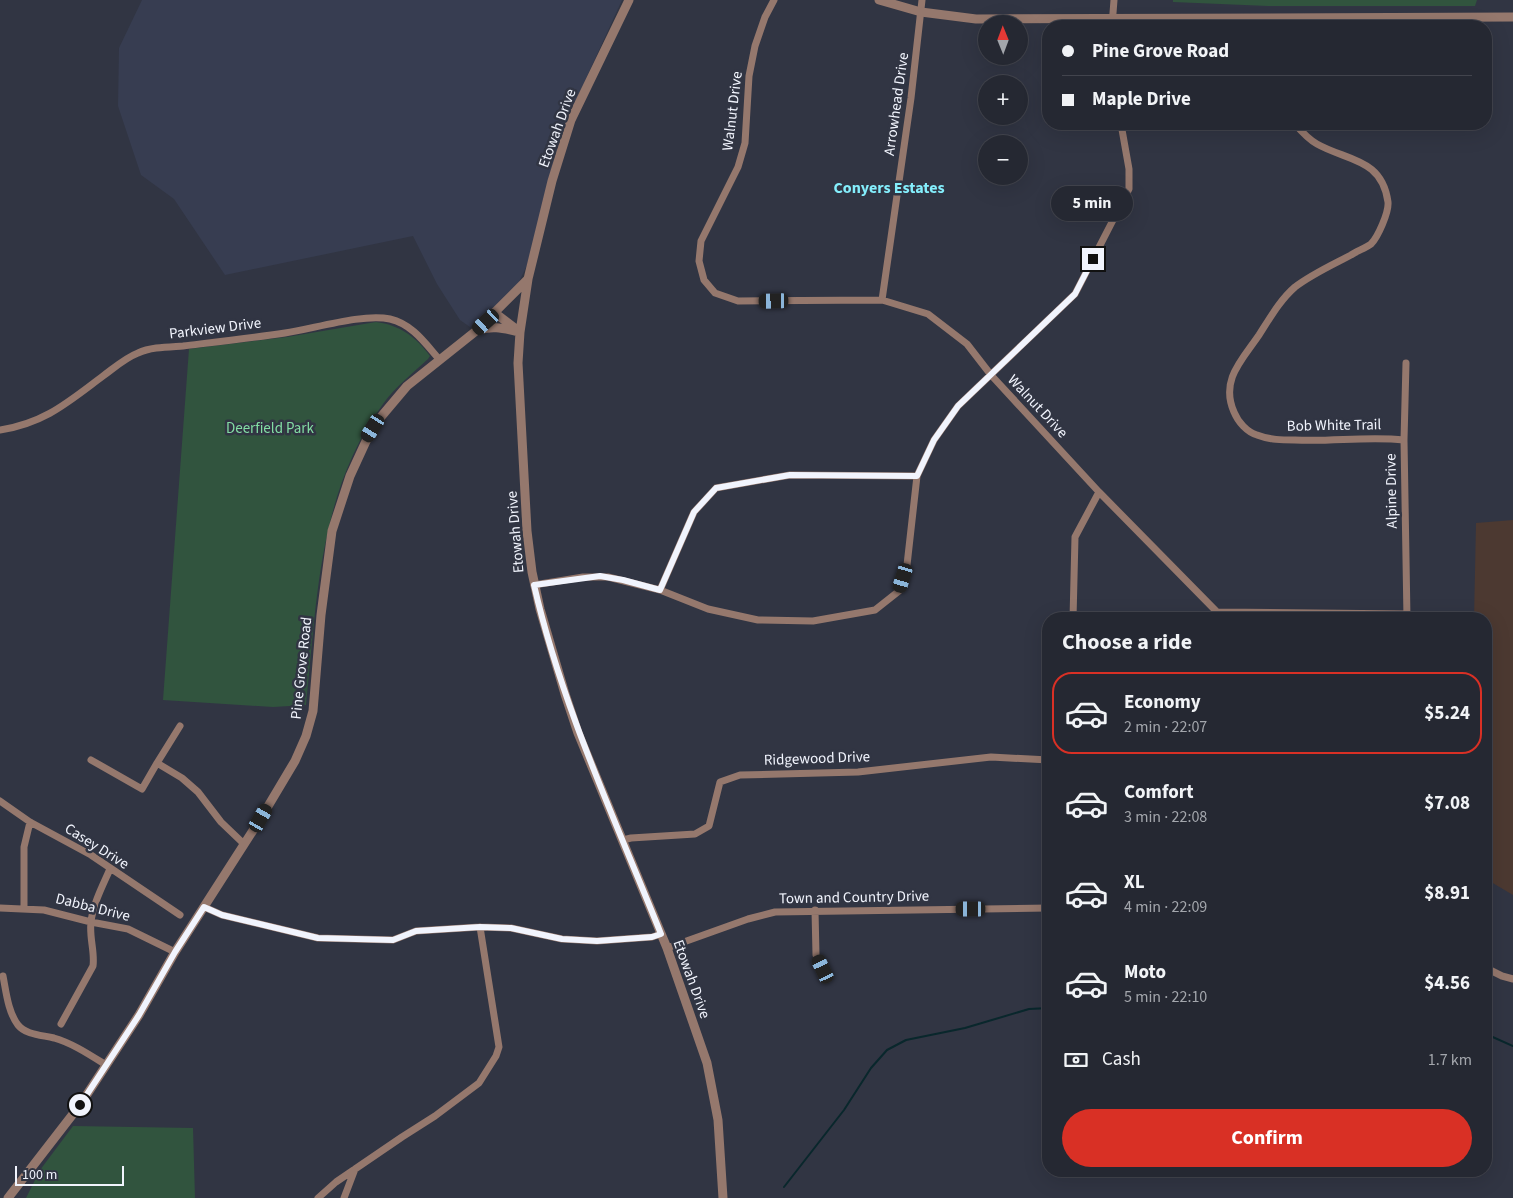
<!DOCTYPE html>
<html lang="en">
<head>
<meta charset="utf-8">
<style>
  body { margin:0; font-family:"Source Sans 3",sans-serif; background:#31343e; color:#f1f3f6; height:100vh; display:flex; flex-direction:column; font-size:19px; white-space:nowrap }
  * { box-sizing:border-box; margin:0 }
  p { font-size:16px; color:#a3a6ac }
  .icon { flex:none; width:28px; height:28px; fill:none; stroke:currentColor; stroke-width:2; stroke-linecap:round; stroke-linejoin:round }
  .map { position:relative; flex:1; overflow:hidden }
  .drawer { position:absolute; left:1042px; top:612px; width:450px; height:565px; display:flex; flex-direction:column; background:#252832; border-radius:20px; box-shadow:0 5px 20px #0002,0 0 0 1px #42444d }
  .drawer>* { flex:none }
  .top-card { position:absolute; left:1042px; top:20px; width:450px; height:110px; border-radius:20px; box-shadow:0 5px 20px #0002,0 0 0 1px #42444d; display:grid; align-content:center; height:110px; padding:0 20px; background:#252832 }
  .needle { width:32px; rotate:359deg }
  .tools { position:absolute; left:978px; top:15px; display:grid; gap:10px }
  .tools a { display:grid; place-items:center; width:50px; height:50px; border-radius:50%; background:#252832; box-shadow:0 5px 20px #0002,0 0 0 1px #42444d; font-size:25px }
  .scale { position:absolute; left:15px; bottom:12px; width:109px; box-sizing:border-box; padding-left:5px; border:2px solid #f1f4fd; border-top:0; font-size:14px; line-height:18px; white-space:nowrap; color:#f1f4fd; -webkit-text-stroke:4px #313543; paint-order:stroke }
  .end { position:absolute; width:22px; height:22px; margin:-11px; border:6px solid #f1f4fd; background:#111; box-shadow:0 0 0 2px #111 }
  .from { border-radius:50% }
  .bubble { position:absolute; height:35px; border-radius:18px; background:#252832; box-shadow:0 5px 20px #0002,0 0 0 1px #42444d; font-size:16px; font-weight:700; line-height:35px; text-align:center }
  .car { position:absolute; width:15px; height:30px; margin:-15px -8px; border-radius:6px; box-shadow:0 0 4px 1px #0007; background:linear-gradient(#222 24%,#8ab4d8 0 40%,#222 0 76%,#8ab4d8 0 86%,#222 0) }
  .top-card b { display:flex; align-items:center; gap:18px; height:48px; font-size:19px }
  .top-card b+b { border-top:1px solid #42444d }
  .top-card i { width:12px; height:12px; background:#f1f3f6 }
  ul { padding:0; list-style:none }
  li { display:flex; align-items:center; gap:15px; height:82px; margin:0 10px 8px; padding:0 10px; border:2px solid transparent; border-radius:20px }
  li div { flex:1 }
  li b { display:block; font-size:19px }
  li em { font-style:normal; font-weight:700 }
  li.selected { border-color:#d93025 }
  li>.icon { width:45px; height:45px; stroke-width:1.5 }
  h2 { padding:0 20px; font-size:22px; line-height:60px }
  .pay { display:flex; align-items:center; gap:12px; height:55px; padding:0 20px; font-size:19px }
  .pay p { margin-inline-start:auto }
  .cta { display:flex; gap:10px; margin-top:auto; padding:10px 20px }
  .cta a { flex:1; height:58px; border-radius:30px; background:#d93025; color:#fff; font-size:20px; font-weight:700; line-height:58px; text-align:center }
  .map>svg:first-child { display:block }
  .built { fill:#373d51 }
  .industrial { fill:#4c3931 }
  .park { fill:#31543e }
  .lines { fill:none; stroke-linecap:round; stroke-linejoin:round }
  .stream { stroke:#09272c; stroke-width:2 }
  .minor { stroke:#95786d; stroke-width:7 }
  .tertiary { stroke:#95786d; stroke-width:9 }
  .route { stroke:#f1f4fd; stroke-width:6 }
  .labels { text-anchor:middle; stroke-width:5; stroke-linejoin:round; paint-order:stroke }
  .street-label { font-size:15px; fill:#f1f4fd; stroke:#313543 }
  .park-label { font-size:15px; fill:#83dda4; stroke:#313543 }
  .neighbourhood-label { font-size:16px; font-weight:bold; fill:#84eefc; stroke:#313543 }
</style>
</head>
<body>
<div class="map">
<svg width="1513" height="1198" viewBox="0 0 1513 1198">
  <rect width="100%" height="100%" fill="#313543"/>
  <path class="built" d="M142,0h480l-55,120 -13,40 -22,86 -5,19 -9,19 -33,35 -15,8 -10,-7 -23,-36 -24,-48 -188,39 -51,-76 -33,-24 -23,-69 1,-58z"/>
  <path class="industrial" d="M1513,520v375l-27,-16v-260h-12l2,-96z"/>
  <path class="park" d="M1173,0h304l-2,6h-207l-95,-4z
    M376,322c24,3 40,15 54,34l-2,3c-15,14 -33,28 -45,45 -65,88 -66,198 -77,301l-33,2 -110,-7 26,-351 98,-12z
    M73,1126l120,2 2,70h-169l14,-28z"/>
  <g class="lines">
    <path class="stream" d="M1486,1034l27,12
      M784,1187l60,-77 27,-42 16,-18 19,-10 59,-12 64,-19 20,-1"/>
    <path class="minor" d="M774,0l-9,17 -10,29 -6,30 -4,67 -7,24 -37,74 -2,20 5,19 11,13 23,8 144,-1 46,14 39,30 24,31 108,117 118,120 190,2
      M1283,18v8
      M1112,26l2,-26
      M1295,124c6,7 13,15 22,20 30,17 65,14 71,58 1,10 -10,35 -17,42 -5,4 -14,7 -20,11 -19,10 -39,19 -56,32 -15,13 -25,31 -36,48 -17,25 -39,45 -25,77 4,10 13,20 23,23 13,5 25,5 38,5 36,2 73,-4 109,0
      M882,300l29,-202 11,-98
      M1406,363l-2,77 3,178
      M0,430c45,-7 68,-28 103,-54 11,-8 22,-18 35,-23 13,-6 30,-6 45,-7 33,-4 68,-8 102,-13 28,-4 78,-20 105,-14 22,5 35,24 49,40
      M534,585l49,-8h25l52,13 48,19 50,11 55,1 62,-11 24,-19 8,-26 10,-89 17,-36 24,-34 117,-112 54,-105v-20l-8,-45
      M660,590l34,-78 22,-24 74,-13 127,1
      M1073,619l2,-82 24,-45
      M180,726l-23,37 25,15 16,14 23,30 23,22
      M91,760l51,29 15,-26
      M0,801l30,21 61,33 89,60
      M623,840l8,-2 64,-4 14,-8 11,-44 20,-7 118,-3 133,-15 58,3
      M204,907l18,8 96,23 75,2 23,-9 64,-4 31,1 51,11 35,2 55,-4 9,-3
      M0,908l44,2 47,12 37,7 47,23
      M24,908v-61l6,-25
      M815,910l1,45 7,14
      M667,948l81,-29 27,-7 274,-4
      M1486,968l16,8 11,3
      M3,976c3,15 5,36 15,49 8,10 24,10 36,13 18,5 36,17 52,27
      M61,1024l32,-58c2,-14 -4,-29 -2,-44 2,-18 12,-37 19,-53
      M318,1198l18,-16 66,-45 33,-21 44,-33 17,-27 3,-9 -19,-120
      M344,1198l11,-29"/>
    <path class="tertiary" d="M629,0l-58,120 -19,61 -24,98 -8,53 -2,31 9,168 5,41 8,37 25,85 13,39 89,215 40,115 11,57 5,78
      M879,0l42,12 55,7 537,-2
      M495,313l25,19
      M479,330c15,-5 26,-1 41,2
      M8,1198l72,-93 59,-90 36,-63 86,-134 34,-57 11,-25 7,-25 8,-96 11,-84 18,-55 17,-37 13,-21 27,-32 69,-55 52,-52"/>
  </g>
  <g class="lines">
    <path class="route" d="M80,1105l59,-90 36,-63 29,-45 18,8 96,23 75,2 23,-9 64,-4 31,1 51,11 35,2 55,-4 9,-3c-46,-115 -99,-227 -127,-349l66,-9 23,4 37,10 34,-78 22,-24 74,-13 127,1 17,-36 24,-34 117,-112 18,-35"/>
  </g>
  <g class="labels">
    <g class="street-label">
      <text transform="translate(896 104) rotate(-82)" y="5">Arrowhead Drive</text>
      <text transform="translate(732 111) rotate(-83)" y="5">Walnut Drive</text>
      <text transform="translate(557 128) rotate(-70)" y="5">Etowah Drive</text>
      <text transform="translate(215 328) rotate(-7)" y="5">Parkview Drive</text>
      <text transform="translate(1038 406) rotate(47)" y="5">Walnut Drive</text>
      <text transform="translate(1334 425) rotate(-1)" y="5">Bob White Trail</text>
      <text transform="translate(1391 491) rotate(-91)" y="5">Alpine Drive</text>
      <text transform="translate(515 532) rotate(-95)" y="5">Etowah Drive</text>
      <text transform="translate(301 668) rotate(-84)" y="5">Pine Grove Road</text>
      <text transform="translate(817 758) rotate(-2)" y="5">Ridgewood Drive</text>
      <text transform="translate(97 846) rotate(32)" y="5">Casey Drive</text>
      <text transform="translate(854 897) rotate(-1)" y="5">Town and Country Drive</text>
      <text transform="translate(93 907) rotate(14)" y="5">Dabba Drive</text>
      <text transform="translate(692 979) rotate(70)" y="5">Etowah Drive</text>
    </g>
    <g class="park-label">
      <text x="270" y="433">Deerfield Park</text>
    </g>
    <g class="neighbourhood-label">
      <text x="889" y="193">Conyers Estates</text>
    </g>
  </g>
</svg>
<div class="tools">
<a><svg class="needle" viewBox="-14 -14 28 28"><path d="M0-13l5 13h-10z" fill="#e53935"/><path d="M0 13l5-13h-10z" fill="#a3a6ac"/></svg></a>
<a>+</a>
<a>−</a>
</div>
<div class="scale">100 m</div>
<i class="end from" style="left:80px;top:1105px"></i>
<i class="end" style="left:1093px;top:259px"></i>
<div class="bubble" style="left:1051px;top:186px;width:82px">5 min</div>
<i class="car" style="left:774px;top:301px;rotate:269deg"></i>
<i class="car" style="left:486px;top:322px;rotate:228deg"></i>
<i class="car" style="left:373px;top:428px;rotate:212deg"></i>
<i class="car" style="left:903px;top:578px;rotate:197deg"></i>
<i class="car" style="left:261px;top:818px;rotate:30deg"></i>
<i class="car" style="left:971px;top:909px;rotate:270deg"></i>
<i class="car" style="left:823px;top:969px;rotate:335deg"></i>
<div class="top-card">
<b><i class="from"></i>Pine Grove Road</b>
<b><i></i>Maple Drive</b>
</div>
<section class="drawer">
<h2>Choose a ride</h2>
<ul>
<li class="selected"><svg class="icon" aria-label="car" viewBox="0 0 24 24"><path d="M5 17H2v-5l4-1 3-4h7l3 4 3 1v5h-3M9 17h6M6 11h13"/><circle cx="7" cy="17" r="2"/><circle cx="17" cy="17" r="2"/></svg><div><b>Economy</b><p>2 min · 22:07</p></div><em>$5.24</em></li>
<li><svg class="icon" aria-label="car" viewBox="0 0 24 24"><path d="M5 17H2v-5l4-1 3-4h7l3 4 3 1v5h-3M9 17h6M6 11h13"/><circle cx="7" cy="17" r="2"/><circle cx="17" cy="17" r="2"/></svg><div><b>Comfort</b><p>3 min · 22:08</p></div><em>$7.08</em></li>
<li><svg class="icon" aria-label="car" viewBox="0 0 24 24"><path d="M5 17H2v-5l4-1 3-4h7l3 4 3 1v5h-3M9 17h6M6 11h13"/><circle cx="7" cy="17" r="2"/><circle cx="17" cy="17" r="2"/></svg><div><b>XL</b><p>4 min · 22:09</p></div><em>$8.91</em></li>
<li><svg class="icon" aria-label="car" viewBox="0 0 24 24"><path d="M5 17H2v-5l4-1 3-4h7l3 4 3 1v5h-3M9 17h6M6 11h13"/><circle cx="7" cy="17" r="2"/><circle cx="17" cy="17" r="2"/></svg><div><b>Moto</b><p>5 min · 22:10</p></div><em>$4.56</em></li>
</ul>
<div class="pay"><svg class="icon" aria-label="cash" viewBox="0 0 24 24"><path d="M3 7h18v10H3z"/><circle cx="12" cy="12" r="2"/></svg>Cash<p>1.7 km</p></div>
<div class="cta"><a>Confirm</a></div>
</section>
</div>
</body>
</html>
